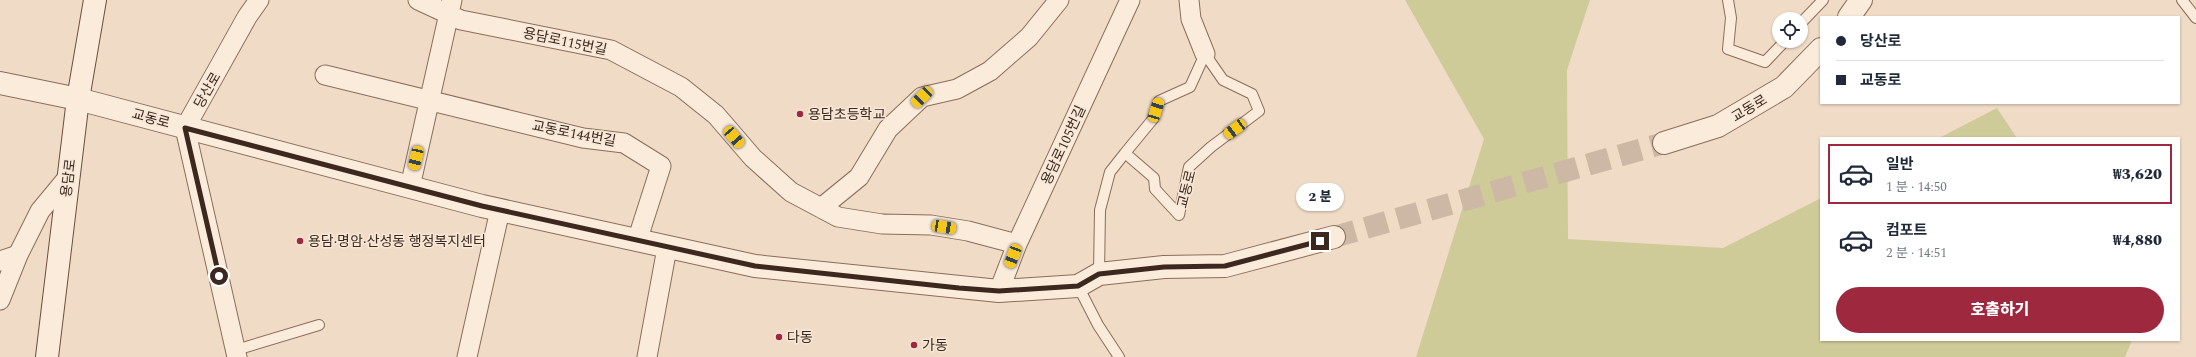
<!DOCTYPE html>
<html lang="ko">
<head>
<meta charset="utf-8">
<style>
  body { margin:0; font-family:Spectral,"Noto Sans KR",serif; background:#f2f2f3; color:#1f2937; height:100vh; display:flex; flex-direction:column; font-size:15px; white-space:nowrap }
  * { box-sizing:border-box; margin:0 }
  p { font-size:13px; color:#747a83 }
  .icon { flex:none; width:22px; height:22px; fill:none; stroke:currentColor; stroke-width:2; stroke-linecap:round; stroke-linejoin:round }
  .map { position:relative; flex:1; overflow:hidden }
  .details { position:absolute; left:1820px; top:137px; width:360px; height:204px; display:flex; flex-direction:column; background:#fff; border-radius:0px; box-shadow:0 1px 3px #0004 }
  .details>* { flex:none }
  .top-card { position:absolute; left:1820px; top:16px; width:360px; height:88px; border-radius:0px; box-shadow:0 1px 3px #0004; display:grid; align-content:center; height:88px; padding:0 16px; background:#fff }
  .tools { position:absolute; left:1772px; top:12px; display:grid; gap:8px }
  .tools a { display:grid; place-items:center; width:36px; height:36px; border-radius:50%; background:#fff; box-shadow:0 1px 3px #0004; font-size:20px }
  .end { position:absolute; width:18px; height:18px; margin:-9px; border:5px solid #3c281f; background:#fff; box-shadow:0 0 0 2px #fff }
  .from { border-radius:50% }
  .bubble { position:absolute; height:28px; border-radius:14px; background:#fff; box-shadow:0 1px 3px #0004; font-size:13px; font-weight:800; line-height:28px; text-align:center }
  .car { position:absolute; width:12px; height:24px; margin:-12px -6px; border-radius:5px; box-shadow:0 0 3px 1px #0007; background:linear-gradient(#f5c518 24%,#345 0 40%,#f5c518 0 76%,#345 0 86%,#f5c518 0) }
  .top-card b { display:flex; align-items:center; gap:14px; height:38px; font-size:15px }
  .top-card b+b { border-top:1px solid #e0e1e3 }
  .top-card i { width:10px; height:10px; background:#1f2937 }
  ul { padding:7px 0 0; list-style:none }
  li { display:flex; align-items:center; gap:12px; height:60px; margin:0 8px 6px; padding:0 8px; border:2px solid transparent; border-radius:0px }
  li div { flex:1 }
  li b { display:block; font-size:15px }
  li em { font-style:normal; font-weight:800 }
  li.selected { border-color:#9e293f }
  li>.icon { width:36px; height:36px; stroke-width:1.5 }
  .button { display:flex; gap:8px; margin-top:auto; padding:8px 16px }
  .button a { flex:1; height:46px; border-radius:24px; background:#9e293f; color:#fff; font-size:16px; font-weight:800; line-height:46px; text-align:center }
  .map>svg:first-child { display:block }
  .green { fill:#cfcb99 }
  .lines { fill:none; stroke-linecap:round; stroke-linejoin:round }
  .tertiary-tunnel { stroke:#ccb8a5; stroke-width:22; stroke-dasharray:22 11; stroke-linecap:butt }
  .service-casing { stroke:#8c6c5b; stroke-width:12 }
  .minor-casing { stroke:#8c6c5b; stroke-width:21 }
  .tertiary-casing { stroke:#8c6c5b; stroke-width:24 }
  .secondary-casing { stroke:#6e4d3e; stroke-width:24 }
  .service { stroke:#faebda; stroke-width:10 }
  .minor { stroke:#faebda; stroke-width:19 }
  .tertiary { stroke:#faebda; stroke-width:22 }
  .secondary { stroke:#faebda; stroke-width:22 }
  .route { stroke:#3c281f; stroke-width:5 }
  .poi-dot { fill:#9e293f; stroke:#f7e7d6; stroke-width:1.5 }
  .labels { text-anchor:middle; stroke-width:3; stroke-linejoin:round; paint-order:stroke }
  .street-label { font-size:14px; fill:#3c281f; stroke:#f7e7d6 }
  .poi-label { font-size:14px; fill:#3c281f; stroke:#f7e7d6; text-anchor:start }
</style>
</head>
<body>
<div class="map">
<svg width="2196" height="357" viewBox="0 0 2196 357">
  <rect width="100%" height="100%" fill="#f0dcc6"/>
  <path class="green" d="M1405,0h185l-23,70 1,169 155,9 98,-50v142h311l-7,17h-709l68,-218z
    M1997,108l20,30h-78z"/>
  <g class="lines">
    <path class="tertiary-tunnel" d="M1334,237l330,-94"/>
    <defs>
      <path id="service" d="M1728,0l3,18 -3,31 37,13 20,-21
        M2182,0l14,18
        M1801,23l22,-23
        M1205,54l18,26 29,14 7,17 -48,36 -22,20 -10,48 -24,-26 -1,-11 -29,-25 28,-34 6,-18 31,-14z
        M1099,274l1,-64 10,-38 15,-19
        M1078,286l20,39 21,32
        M236,350l83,-25"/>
      <path id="minor" d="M418,0l43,20 150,30 70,37 35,28 37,43 38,34 47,25 44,7 49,1 37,6 49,13
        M1189,0l2,19 14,35
        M325,75l258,63 41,5 37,23 -24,75
        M410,187l42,-187
        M821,208l38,-31 29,-48 34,-32 35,-8 33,-18 39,-34 30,-37
        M0,261l18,-6 22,-44 29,-35
        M999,291l18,-47 113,-244
        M0,300l18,-45
        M237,357l-52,-229 62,-111 12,-17
        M467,357l33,-147
        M647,357l20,-109"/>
      <path id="tertiary" d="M1849,17l12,-17
        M0,83l78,16 404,107 273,60 244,25 79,-5 21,-12 65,-7 61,-1 109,-29
        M1664,143l54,-17 66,-39 37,-38"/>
      <path id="secondary" d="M47,357l31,-258 17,-99"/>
    </defs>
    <use href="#service" class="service-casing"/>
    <use href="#minor" class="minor-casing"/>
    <use href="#tertiary" class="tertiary-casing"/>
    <use href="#secondary" class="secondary-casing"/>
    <use href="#service" class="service"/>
    <use href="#minor" class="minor"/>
    <use href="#tertiary" class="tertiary"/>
    <use href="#secondary" class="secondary"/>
  </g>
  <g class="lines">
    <path class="route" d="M219,276l-34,-148 297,78 273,60 204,22 40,3 79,-5 21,-12 65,-7 61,-1 95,-25"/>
  </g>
  <g class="poi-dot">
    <circle cx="800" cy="114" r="4"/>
    <circle cx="300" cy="241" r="4"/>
    <circle cx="779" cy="337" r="4"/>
    <circle cx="914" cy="345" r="4"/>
  </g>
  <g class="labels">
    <g class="street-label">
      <text transform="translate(565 41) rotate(12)" y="5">용담로115번길</text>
      <text transform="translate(207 90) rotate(-60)" y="5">당산로</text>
      <text transform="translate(1749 108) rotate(-31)" y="5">교동로</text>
      <text transform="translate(151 118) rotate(15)" y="5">교동로</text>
      <text transform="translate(574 133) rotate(11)" y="5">교동로144번길</text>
      <text transform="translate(1063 145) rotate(-65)" y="5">용담로105번길</text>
      <text transform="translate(68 178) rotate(-83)" y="5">용담로</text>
      <text transform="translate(1186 189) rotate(-76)" y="5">교동로</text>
    </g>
    <g class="poi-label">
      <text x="808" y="119">용담초등학교</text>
      <text x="308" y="246">용담·명암·산성동 행정복지센터</text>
      <text x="787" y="342">다동</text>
      <text x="922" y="350">가동</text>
    </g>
  </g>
</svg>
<div class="tools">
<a><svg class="icon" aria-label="locate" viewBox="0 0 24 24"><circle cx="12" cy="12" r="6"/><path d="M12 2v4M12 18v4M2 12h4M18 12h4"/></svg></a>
</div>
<i class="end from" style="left:219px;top:276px"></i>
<i class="end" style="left:1320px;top:241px"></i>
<div class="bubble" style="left:1296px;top:183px;width:48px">2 분</div>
<i class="car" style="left:922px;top:97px;rotate:226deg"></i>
<i class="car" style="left:1156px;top:110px;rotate:17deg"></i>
<i class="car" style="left:1235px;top:129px;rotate:234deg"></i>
<i class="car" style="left:734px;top:137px;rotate:139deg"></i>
<i class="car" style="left:416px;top:158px;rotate:193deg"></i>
<i class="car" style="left:944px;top:227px;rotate:99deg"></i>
<i class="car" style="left:1013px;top:256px;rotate:201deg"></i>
<div class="top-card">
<b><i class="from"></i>당산로</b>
<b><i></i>교동로</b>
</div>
<section class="details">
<ul>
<li class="selected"><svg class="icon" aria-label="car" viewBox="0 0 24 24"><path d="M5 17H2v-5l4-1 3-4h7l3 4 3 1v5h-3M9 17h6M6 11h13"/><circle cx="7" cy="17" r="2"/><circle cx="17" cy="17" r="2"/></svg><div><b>일반</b><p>1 분 · 14:50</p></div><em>₩3,620</em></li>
<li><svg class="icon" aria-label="car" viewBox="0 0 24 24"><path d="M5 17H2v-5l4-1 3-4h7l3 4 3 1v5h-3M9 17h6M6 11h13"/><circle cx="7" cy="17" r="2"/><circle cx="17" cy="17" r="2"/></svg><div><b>컴포트</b><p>2 분 · 14:51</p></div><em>₩4,880</em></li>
</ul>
<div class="button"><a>호출하기</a></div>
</section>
</div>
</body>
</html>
